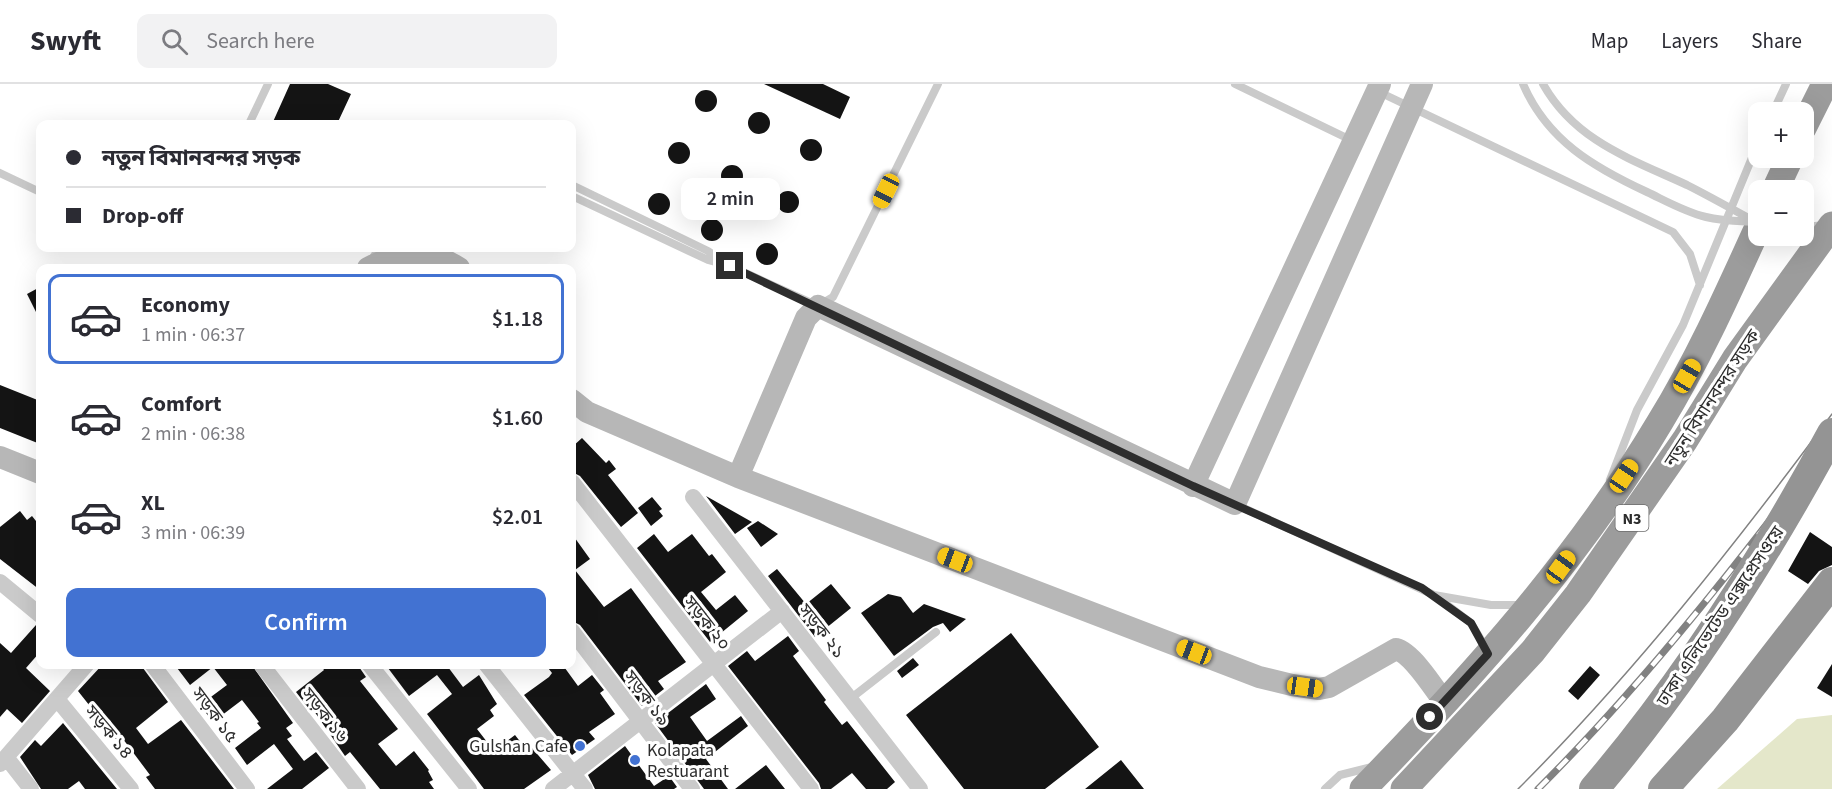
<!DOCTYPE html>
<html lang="en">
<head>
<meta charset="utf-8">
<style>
  body { margin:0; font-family:"Source Sans 3","Noto Sans Bengali",sans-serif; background:#f2f2f3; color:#2b2b33; height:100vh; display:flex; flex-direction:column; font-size:22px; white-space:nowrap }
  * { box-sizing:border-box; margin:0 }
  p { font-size:20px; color:#7c7c81 }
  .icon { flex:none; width:33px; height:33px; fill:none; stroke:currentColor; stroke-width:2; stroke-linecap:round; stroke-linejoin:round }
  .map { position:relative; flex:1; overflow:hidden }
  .panel { position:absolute; left:36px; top:180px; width:540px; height:405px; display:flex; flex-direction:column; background:#fff; border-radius:12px; box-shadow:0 6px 24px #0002 }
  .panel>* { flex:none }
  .top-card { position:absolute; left:36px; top:36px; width:540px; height:132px; border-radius:12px; box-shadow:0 6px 24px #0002; display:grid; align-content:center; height:132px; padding:0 30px; background:#fff }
  .fabs { position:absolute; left:1748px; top:18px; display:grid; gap:12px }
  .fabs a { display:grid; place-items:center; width:66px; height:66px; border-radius:12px; background:#fff; box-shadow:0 6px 24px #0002; font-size:30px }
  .end { position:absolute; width:27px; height:27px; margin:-14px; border:8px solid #2d2d2d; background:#fff; box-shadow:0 0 0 3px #fff }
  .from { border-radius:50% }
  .bubble { position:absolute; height:42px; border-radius:12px; background:#fff; box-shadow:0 6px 24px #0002; font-size:20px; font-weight:600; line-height:42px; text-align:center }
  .car { position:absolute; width:18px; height:36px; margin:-18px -9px; border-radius:8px; box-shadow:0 0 4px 2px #0007; background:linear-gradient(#f5c518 24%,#345 0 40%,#f5c518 0 76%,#345 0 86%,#f5c518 0) }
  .top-card b { display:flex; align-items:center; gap:21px; height:57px; font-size:22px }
  .top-card b+b { border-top:2px solid #e1e1e2 }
  .top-card i { width:15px; height:15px; background:#2b2b33 }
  ul { padding:10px 0 0; list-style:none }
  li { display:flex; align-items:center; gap:18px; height:90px; margin:0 12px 9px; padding:0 18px; border:3px solid transparent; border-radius:12px }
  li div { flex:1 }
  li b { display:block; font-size:22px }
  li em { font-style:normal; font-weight:600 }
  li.selected { border-color:#4272d2 }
  li>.icon { width:54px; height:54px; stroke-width:1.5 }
  .cta { display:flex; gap:12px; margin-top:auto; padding:12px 30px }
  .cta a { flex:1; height:69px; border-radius:12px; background:#4272d2; color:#fff; font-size:24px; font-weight:600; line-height:69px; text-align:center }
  header { display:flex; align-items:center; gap:36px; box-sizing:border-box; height:84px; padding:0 30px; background:#fff; border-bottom:2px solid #e1e1e2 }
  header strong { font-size:28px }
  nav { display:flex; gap:33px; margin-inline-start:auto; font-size:21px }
  .search { width:420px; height:54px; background:#f2f2f3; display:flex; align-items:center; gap:15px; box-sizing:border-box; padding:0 21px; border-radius:12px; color:#7c7c81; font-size:22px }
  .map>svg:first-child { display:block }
  .water { fill:#e4e7ca }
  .building { fill:#141414 }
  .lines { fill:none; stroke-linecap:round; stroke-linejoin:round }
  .service { stroke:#cacaca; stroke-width:8 }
  .minor { stroke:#cacaca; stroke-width:16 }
  .secondary { stroke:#b7b7b7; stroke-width:22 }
  .trunk { stroke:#9c9c9c; stroke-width:27 }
  .motorway { stroke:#949494; stroke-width:30 }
  .tram { stroke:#828282; stroke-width:1.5 }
  .rail-casing { stroke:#828282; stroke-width:7 }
  .rail { stroke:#fff; stroke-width:4.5; stroke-dasharray:14; stroke-linecap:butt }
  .service-bridge { stroke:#cacaca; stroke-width:8 }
  .motorway-bridge { stroke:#949494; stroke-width:30 }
  .route { stroke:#2d2d2d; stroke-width:8 }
  .poi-dot { fill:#4272d2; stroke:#fff; stroke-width:2 }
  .labels { text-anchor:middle; stroke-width:6; stroke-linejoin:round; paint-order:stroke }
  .shield { fill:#fff; stroke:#6c6c6c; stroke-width:1.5 }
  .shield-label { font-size:16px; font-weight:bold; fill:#2d2d2d }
  .street-label { font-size:18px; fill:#2d2d2d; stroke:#fff }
  .poi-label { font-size:18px; fill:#2d2d2d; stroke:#fff; text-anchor:end }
</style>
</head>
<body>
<header>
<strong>Swyft</strong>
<div class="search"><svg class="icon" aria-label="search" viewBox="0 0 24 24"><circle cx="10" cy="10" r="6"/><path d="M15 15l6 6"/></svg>Search here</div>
<nav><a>Map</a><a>Layers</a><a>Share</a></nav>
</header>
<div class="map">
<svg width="1832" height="705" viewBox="0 0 1832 705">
  <rect width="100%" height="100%" fill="#fff"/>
  <path class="water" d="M1832,631v74h-115l80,-70z"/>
  <path class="building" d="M290,0h38l23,10 -14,30h-65z
    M764,0h59l27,13 -10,22z
    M695 17a11 11 0 1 1 22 0a11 11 0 1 1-22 0Z
    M748 39a11 11 0 1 1 22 0a11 11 0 1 1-22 0Z
    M800 66a11 11 0 1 1 22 0a11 11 0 1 1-22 0Z
    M668 69a11 11 0 1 1 22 0a11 11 0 1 1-22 0Z
    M721 92a11 11 0 1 1 22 0a11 11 0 1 1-22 0Z
    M777 118a11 11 0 1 1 22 0a11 11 0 1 1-22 0Z
    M648 120a11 11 0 1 1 22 0a11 11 0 1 1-22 0Z
    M701 146a11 11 0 1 1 22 0a11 11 0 1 1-22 0Z
    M756 170a11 11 0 1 1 22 0a11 11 0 1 1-22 0Z
    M40,203v33l-13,-26z
    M0,301l40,16v43l-40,-16z
    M582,354l24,25 3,-3 7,9 -8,6 30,38 -17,14 -41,-51 -8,-4v-25z
    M706,412l46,26 -17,12z
    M652,413l10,12 -3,2 4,5 -12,10 -13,-18z
    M20,427l7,9 5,-4 8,10v64l-40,-31v-32z
    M758,437l20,13 -17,13 -14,-19z
    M1810,448l22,15v18l-13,6 -11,13 -20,-13z
    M572,450l18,25 -15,11 29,37 27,-19 55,74 -28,19 6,8 -22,17 -62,-81 -8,-4z
    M654,450l14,18 24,-18 17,22 3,-2 14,18 -25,20 15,18 19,-15 13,16 -38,31 -73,-94z
    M777,485l29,35 25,-20 20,24 -36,29 -47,-61z
    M888,510l13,3 12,16 11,-9 42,15 -16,13 -7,-9 -10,4 -39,29 -33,-43z
    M36,541h4v27l-14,16 24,23 -28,32 -15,-14 -7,8v-74l11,10z
    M1011,549l88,114 -54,42h-81l-58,-74z
    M788,552l11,15 -6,5 33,44 -2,2 18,23 5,-4 48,61 -8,7h-21l-14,-16 -21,16h-10l-2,-6 -91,-117 19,-15 8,10z
    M913,574l6,7 -17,13 -5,-7z
    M103,580h37l28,38 -32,26 12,16 33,-24 53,69h-79l-9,-12 4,-2 -30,-40 -4,4 -38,-48z
    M174,580h77l42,59 -7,5 6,8 -5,3 17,22 12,-9 13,16 -27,21h-35l26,-20 -19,-25 -27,21 -12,-17 26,-20 -4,-5 2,-1 -17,-22 -29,22 -13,-17 27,-20 -14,-18 -23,18z
    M320,580h37l9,13 -6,4 38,48 -20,15 18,22 18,-15 15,19 -1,1 5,9 -4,2 5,7h-54l-30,-37 -5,4 -33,-48 -2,2 -14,-18 28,-22z
    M385,580h66l-3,3 15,20 16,-12 18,29 -7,6 4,6 -17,13 17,22 21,-16 7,9 4,-3 25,29 -27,19h-40l-57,-75 25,-20 -15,-19 -28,21z
    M545,580h17l16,22 14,-11 12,15 -4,3 15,21 -26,18 6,7 -23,16 -48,-60 25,-18 3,-4z
    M1832,580v33l-15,-9z
    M1590,582l10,9 -22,25 -10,-9z
    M706,600l10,15 -26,18 17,24 34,-25 7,10 -42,33 22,30h-24l-49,-66z
    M63,639l54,66h-32l-6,-8 -11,8h-27l-21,-32 15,-17 6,6z
    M625,662l29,40 15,-10 8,11 -3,2h-79l-7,-14z
    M1121,676l23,29h-59z
    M766,681l19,24h-50z"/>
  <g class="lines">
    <path class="service" d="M1235,0l118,57
      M1377,7l296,141 17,22 10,31
      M1773,28l13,-28
      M249,40l19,-40
      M0,89l40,19
      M572,101l136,66 17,12
      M572,112l136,64 22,6 88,40 15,-9 105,-213
      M1803,143l23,-2
      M168,164h13
      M371,177l8,-13
      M1610,396l27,-70 46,-85 75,-182
      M1237,421l197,90 37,28 15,25
      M1434,511l57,10h31
      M850,615l86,-67
      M1325,705l15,-14 32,-8"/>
    <path class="minor" d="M572,398l239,307
      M693,413l227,292
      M0,498l40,33
      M572,547l120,158
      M152,580l95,125
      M261,580l97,125
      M369,580l100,125
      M486,580l99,125
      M57,615l74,90
      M6,673l25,32
      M0,680l87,-100
      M553,705l229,-178"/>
    <path class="secondary" d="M368,184c33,-18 59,-21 91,0
      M572,316l15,12 151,65 521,200 33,8 27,4 10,-2 67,-38c16,4 38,39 48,53
      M0,373l40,16
      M738,393l68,-159 12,-12 417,198 187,-420
      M1193,402l187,-402"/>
    <path class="trunk" d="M1803,44l22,-44
      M1775,106l15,-32
      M1363,705c110,-113 216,-231 297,-367 38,-62 68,-129 98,-195
      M1404,705l129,-138 45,-57 107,-154 50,-81 97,-134"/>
    <path class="motorway" d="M1663,705l62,-69 107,-138"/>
    <path class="tram" d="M1518,705c115,-115 217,-244 314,-375"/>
    <defs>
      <path id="rail" d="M1538,705c108,-108 203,-229 294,-351"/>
    </defs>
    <use href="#rail" class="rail-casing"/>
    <use href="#rail" class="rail"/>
    <path class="service-bridge" d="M1523,0c24,56 70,83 124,108 19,9 38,20 59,25 16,4 33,4 50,5
      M1543,0c32,57 88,75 144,101 22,11 43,23 65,35"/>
    <path class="motorway-bridge" d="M1594,705c93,-109 170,-230 238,-356"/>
  </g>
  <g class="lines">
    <path class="route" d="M730,182l463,220 229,102 49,35 17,31 -58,63"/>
  </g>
  <g class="poi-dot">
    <circle cx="580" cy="662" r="6"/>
    <circle cx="635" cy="676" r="6"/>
  </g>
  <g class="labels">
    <rect class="shield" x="1615.5" y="421" width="33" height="26" rx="4.5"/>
    <g class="shield-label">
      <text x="1632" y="440">N3</text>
    </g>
    <g class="street-label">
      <text transform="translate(1712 314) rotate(-57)" y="6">নতুন বিমানবন্দর সড়ক</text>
      <text transform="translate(1720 532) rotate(-56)" y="6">ঢাকা এলিভেটেড এক্সপ্রেসওয়ে</text>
      <text transform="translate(707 539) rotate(52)" y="6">সড়ক ২০</text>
      <text transform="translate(822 547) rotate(52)" y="6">সড়ক ২১</text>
      <text transform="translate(647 614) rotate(53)" y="6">সড়ক ১৯</text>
      <text transform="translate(215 631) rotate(53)" y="6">সড়ক ১৫</text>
      <text transform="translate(325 631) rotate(52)" y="6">সড়ক ১৬</text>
      <text transform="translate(109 648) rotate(50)" y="6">সড়ক ১৪</text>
    </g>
    <g class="poi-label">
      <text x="568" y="668">Gulshan Cafe</text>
      <text x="647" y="672" text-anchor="start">Kolapata<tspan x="647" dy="21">Restuarant</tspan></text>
    </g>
  </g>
</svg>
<div class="fabs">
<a>+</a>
<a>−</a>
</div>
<i class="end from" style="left:1430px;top:633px"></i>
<i class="end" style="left:730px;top:182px"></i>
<div class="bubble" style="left:681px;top:94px;width:99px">2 min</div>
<i class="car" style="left:886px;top:107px;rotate:206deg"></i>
<i class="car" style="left:1687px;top:292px;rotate:30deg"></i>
<i class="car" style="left:1624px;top:392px;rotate:34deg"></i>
<i class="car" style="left:955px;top:476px;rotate:291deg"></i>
<i class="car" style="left:1561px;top:483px;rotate:36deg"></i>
<i class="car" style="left:1194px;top:568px;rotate:291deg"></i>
<i class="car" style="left:1305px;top:603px;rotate:98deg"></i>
<div class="top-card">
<b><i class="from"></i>নতুন বিমানবন্দর সড়ক</b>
<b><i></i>Drop-off</b>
</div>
<section class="panel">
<ul>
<li class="selected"><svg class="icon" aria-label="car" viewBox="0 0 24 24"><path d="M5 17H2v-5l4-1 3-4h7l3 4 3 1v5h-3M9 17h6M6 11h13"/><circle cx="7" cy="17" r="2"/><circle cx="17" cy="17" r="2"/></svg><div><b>Economy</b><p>1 min · 06:37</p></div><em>$1.18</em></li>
<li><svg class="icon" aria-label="car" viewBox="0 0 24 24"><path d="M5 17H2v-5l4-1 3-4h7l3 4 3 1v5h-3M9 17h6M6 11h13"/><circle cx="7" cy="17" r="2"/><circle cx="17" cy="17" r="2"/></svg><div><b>Comfort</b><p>2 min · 06:38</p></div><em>$1.60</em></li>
<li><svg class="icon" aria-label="car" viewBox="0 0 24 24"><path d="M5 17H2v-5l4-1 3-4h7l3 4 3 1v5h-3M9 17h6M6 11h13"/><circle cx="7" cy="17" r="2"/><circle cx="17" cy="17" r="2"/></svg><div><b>XL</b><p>3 min · 06:39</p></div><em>$2.01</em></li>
</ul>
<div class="cta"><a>Confirm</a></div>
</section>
</div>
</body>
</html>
